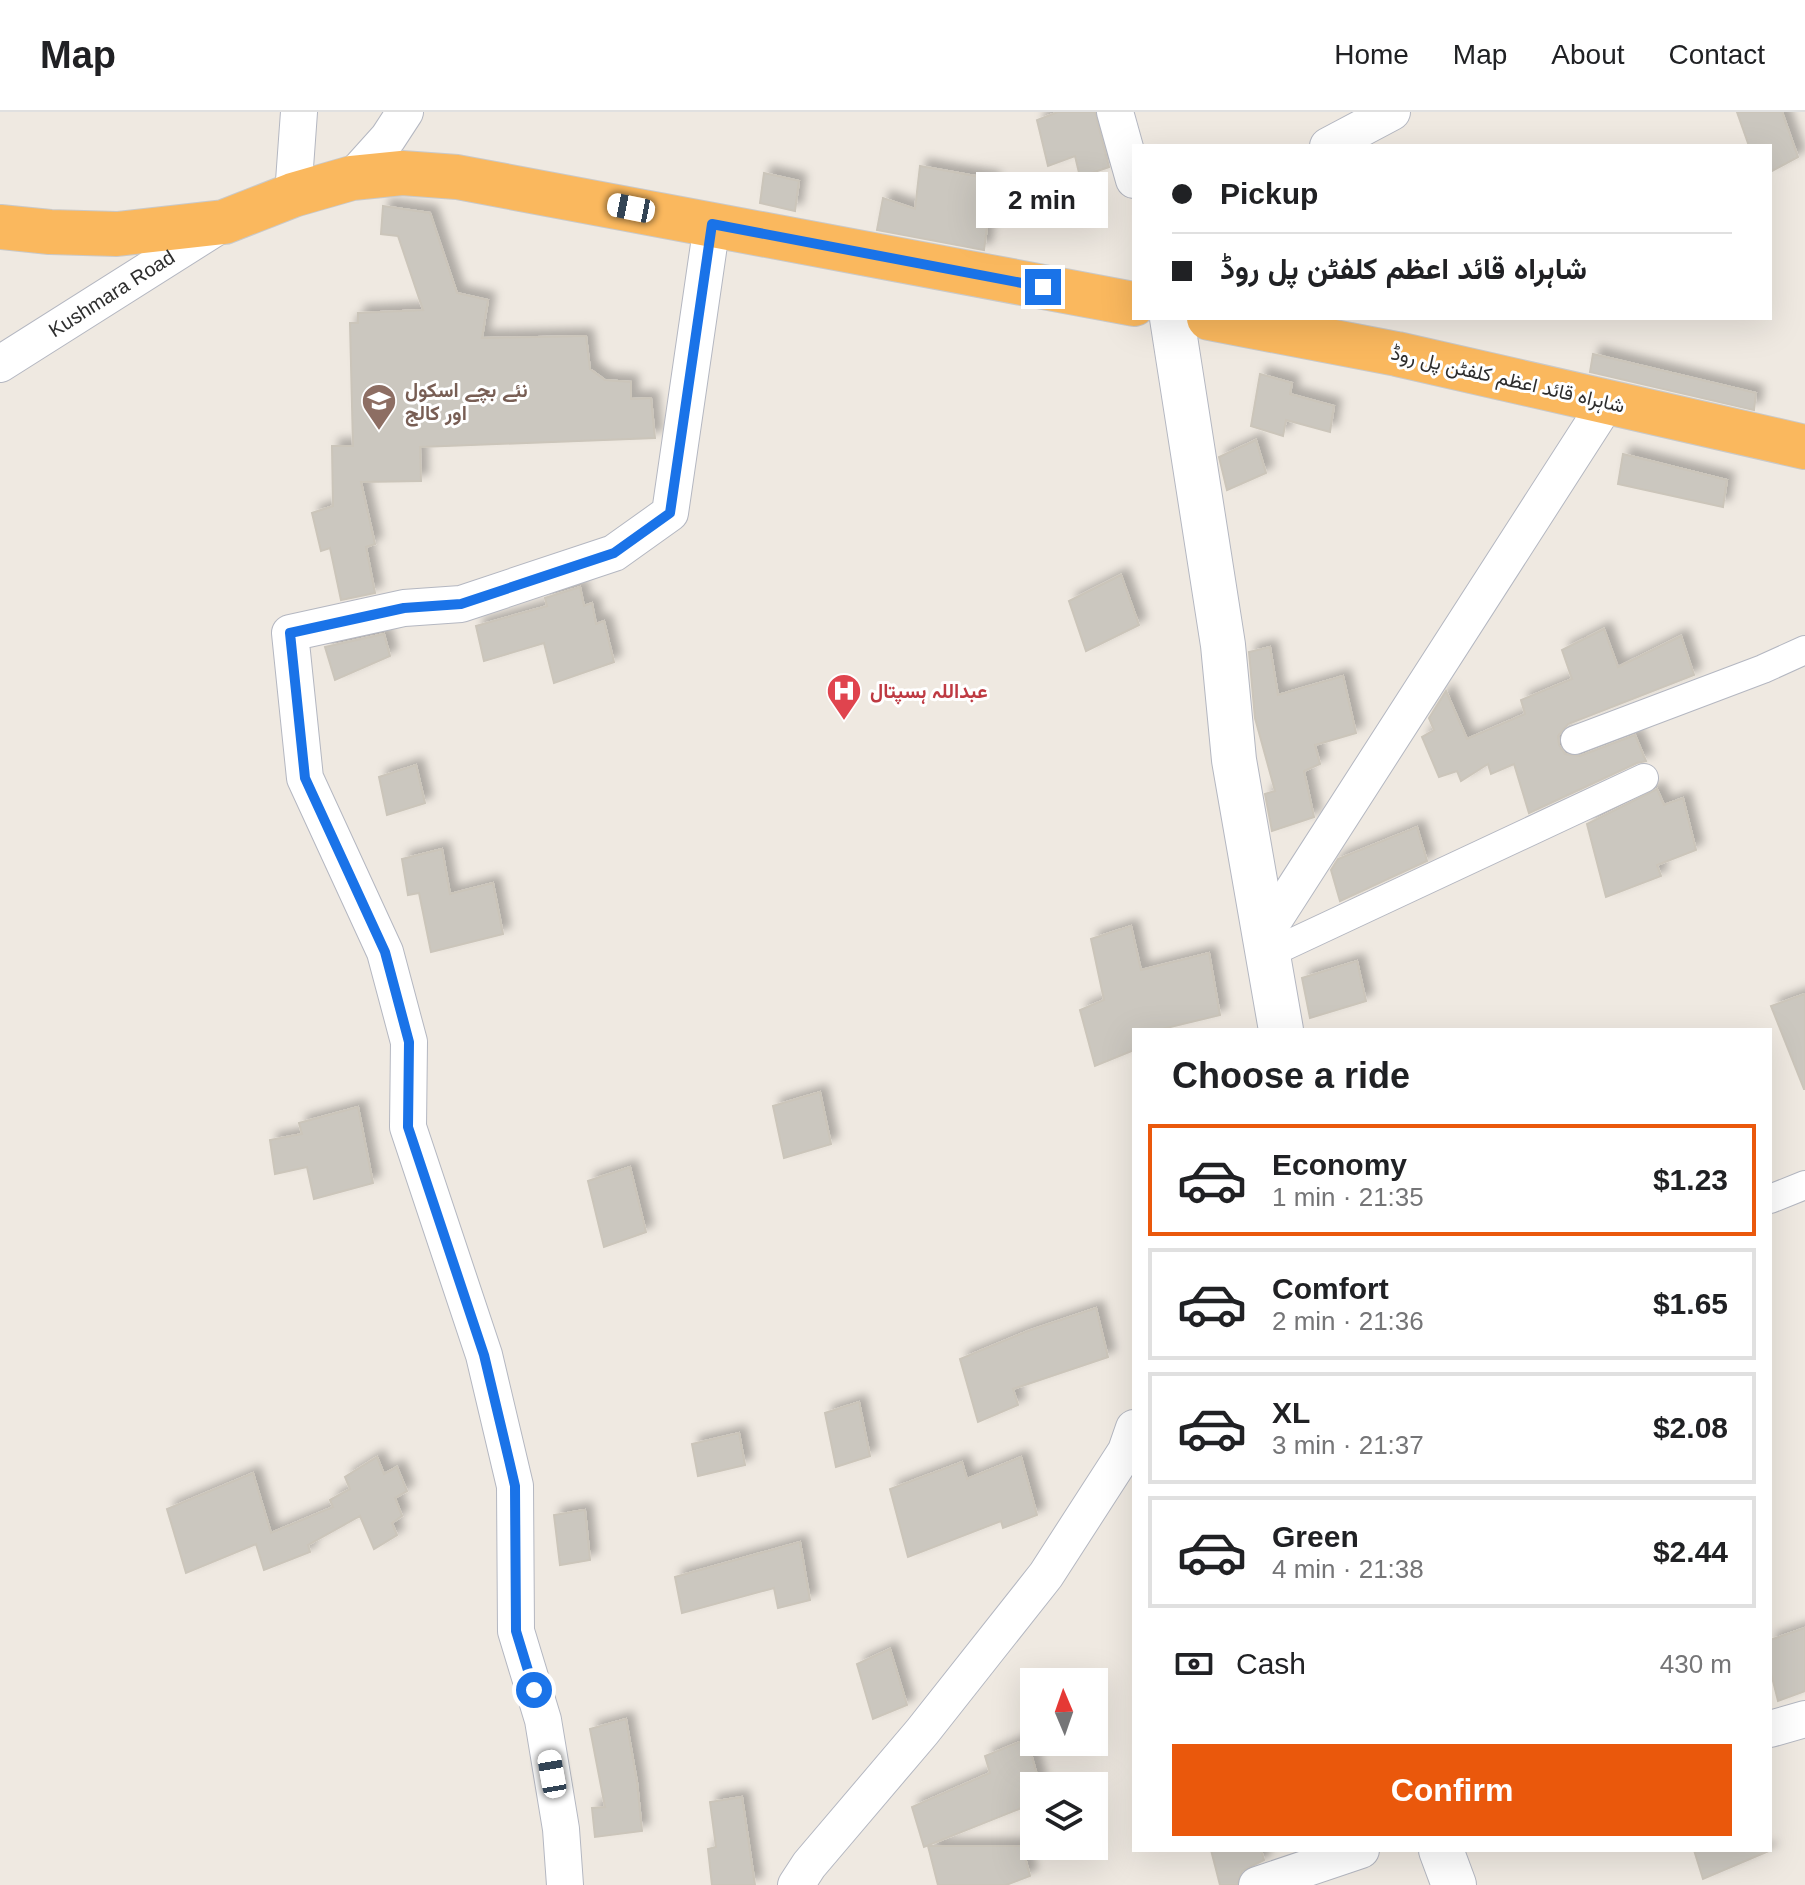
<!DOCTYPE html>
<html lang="en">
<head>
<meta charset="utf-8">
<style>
  body { margin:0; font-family:Arial,Vazirmatn,sans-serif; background:#f2f2f2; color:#202124; height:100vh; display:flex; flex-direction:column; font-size:30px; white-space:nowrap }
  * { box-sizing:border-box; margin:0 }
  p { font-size:26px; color:#757577 }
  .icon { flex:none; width:44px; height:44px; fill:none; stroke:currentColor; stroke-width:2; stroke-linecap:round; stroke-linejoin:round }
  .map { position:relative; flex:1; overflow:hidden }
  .side { position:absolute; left:1132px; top:916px; width:640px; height:824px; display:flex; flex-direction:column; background:#fff; border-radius:0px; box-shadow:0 8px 32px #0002 }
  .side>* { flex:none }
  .guide { position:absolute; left:1132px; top:32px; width:640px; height:176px; border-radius:0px; box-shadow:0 8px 32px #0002; display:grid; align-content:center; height:176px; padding:0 40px; background:#fff }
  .needle { width:52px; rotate:358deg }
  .buttons { position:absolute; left:1020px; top:1556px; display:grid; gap:16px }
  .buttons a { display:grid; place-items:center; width:88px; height:88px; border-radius:0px; background:#fff; box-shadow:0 8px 32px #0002; font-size:40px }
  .end { position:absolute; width:36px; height:36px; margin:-18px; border:10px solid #1a73e8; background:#fff; box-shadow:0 0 0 4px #fff }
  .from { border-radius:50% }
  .bubble { position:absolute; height:56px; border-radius:0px; background:#fff; box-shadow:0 8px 32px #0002; font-size:26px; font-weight:600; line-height:56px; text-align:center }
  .car { position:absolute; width:24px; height:48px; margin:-24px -12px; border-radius:10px; box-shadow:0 0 6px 2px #0007; background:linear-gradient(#fff 24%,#345 0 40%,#fff 0 76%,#345 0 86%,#fff 0) }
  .guide b { display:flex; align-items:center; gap:28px; height:76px; font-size:30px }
  .guide b+b { border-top:2px solid #e0e0e0 }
  .guide i { width:20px; height:20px; background:#202124 }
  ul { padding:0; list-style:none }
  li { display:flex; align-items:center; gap:24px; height:112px; margin:0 16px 12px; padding:0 24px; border:4px solid #e0e0e0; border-radius:0px }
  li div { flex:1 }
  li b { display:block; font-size:30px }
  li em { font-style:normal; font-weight:600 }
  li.selected { border-color:#ea580c }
  li>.icon { width:72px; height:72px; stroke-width:1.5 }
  h2 { padding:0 40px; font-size:36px; line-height:96px }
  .pay { display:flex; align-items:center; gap:20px; height:88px; padding:0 40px; font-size:30px }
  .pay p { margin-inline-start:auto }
  .action { display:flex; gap:16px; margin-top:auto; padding:16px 40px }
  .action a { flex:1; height:92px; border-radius:0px; background:#ea580c; color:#fff; font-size:32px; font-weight:600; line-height:92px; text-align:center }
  header { display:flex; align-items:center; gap:48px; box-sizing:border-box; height:112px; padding:0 40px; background:#fff; border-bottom:2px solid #e0e0e0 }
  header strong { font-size:38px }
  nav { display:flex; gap:44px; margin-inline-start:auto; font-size:28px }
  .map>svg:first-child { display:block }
  .building { fill:#cbc7bf; stroke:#cbc5ba; stroke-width:2; filter:url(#shadow) }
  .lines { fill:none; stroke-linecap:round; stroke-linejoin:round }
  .pedestrian-casing { stroke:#b4b7c1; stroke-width:30 }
  .minor-casing { stroke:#b4b7c1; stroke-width:38 }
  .tertiary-casing { stroke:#b4b7c1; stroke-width:46 }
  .trunk-casing { stroke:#c9c9c9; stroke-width:46 }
  .pedestrian { stroke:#fff; stroke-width:28 }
  .minor { stroke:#fff; stroke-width:36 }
  .tertiary { stroke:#fff; stroke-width:44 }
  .trunk { stroke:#fab85e; stroke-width:44 }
  .route { stroke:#1a73e8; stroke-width:10 }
  .labels { text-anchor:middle; stroke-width:6; stroke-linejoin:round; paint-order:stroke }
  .street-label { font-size:20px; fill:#2e2e2e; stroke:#fff }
  .education-label { font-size:20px; font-weight:bold; fill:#785e54; stroke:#fff; text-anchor:start }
  .health-label { font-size:20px; font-weight:bold; fill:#be3a42; stroke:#fff; text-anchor:start }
</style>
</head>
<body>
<header>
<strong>Map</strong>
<nav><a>Home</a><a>Map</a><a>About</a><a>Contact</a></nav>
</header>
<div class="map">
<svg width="1805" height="1773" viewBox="0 0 1805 1773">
  <defs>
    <filter id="shadow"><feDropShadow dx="7" dy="-7" stdDeviation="4" flood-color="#0004"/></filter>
  </defs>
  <rect width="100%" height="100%" fill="#efe9e1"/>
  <path class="building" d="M1058,0h37l14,55 -29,10 -5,-21 -27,10 -11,-46z
    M1737,0h45l16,45 -28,15v-26h-21z
    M920,54l72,13 9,29 -12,5 -5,37 -107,-20 6,-32 32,11z
    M764,61l35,8 -4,30 -35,-8z
    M383,94l47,7 27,80 31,7 -6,38 104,-2 4,33 15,11 26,2v17l20,-1 4,40 -235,9 1,34 -60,1 14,62 -9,3 9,46 -34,7 -11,-52 -9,3 -9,-38 21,-7 -1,-60h21l-3,-123h8v-10l65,-3 -25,-74 -17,-2z
    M1593,242l163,39 -2,17 -164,-38z
    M1260,262l32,9 -2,11 44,12 -4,26 -44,-12 -3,16 -32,-10z
    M1256,328l10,33 -39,17 -8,-33z
    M1623,342l104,26 -4,27 -105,-23z
    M1121,463l18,50 -53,26 -17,-50z
    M580,475l4,19 8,-3 4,21 8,-3 10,41 -60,21 -10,-40 -60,18 -8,-35 71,-20 -2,-8z
    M1604,517l14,38 63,-31 13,39 -126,49 -10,12 1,9 6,9 15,2 55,-21 11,26 -9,2 -108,50 -15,-49 -23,10 -3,-10 -27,17 -4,-10 -18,6 -17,-40 12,-7 -5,-12 17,-27 21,48 58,-25 -4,-14 51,-21 -10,-29z
    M384,522l6,22 -55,24 -10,-33z
    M1270,535l8,48 65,-19 13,57 -41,12 5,19 -16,7 10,46 -42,14 -7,-37 10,-3 -20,-73 -6,-66z
    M416,653l9,38 -38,12 -8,-38z
    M1657,677l7,16 19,-7 13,52 -39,15 4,11 -55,21 -19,-73z
    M1417,715l10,34 -87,40 -9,-31 7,-11z
    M442,737l8,45 43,-11 10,51 -72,18 -12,-59 -11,2 -6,-36z
    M1131,814l10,44 68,-17 11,62 -62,15h-24v20l-39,16 -15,-56 24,-10 -13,-61z
    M1357,849l9,40 -56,17 -8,-40z
    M1805,882v95h-1l-33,-83z
    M820,980l11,52 -47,14 -11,-52z
    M358,995l15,76 -59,16 -7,-32 -32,7 -5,-34 32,-6 -3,-11z
    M630,1055l16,65 -42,15 -16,-66z
    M1096,1196l12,49 -95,32 5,16 -40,17 -18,-63 68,-28z
    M859,1290l11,54 -34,11 -11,-54z
    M739,1321l6,32 -47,11 -6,-32z
    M377,1345l7,17 13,-7 10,24 -12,7 7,18 -10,7 5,12 -23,14 -14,-33 -52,29 2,7 -46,18 -8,-26 -70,29 -19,-64 86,-36 18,60 62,-26 -3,-7 20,-11 -5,-12z
    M1021,1345l16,58 -34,13 -2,-7 -93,36 -18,-68 72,-27 5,17z
    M585,1398l5,50 -30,5 -6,-50z
    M800,1430l10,58 -32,8 -4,-20 -92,25 -7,-36z
    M1805,1516v63l-27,10 -8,-32v-29z
    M890,1537l17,56 -34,14 -16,-55z
    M626,1607l11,63 5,49 -47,6 -3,-29 13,-1 -15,-78z
    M1027,1627l13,47h-6v17l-110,44 -12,-40 78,-34 -5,-17z
    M742,1685l13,88h-43l-4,-36 8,-2 -6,-45z
    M928,1734h94l8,30 -24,9h-68z
    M1211,1738h50l3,10 -22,11 -5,14h-17z
    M1694,1738h77l-68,29z"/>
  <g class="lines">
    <defs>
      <path id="pedestrian" d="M1575,628l188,-71 42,-19
        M1268,842l376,-176
        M1770,1087l35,-14"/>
      <g id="minor">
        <path d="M1115,0l19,68"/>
        <path d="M1328,34l64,-34"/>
        <path d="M352,66l36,-40 17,-26"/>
        <path d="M293,83l6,-83"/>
        <path id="s1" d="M0,252l223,-141"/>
        <path d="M1265,822l342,-532"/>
        <path d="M1770,1617l35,-10"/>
        <path d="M565,1773l-4,-56 -18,-109 -27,-89 -1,-145 -31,-131 -76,-228 1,-85 -24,-90 -80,-174 -15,-145 114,-25 57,-4 153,-51 56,-40 42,-289"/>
        <path d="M796,1773l13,-20 113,-133 124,-157 80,-124 8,-23"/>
        <path d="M1257,1773l104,-35"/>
      </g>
      <path id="tertiary" d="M1172,206l51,327 11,115 47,270
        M1441,1738l13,35"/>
      <path id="trunk" d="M0,115l50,5 67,2 107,-12 69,-27 59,-17 50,-5 55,4 677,127
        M1209,206l188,36 408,93"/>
    </defs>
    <use href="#pedestrian" class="pedestrian-casing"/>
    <use href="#minor" class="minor-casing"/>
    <use href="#tertiary" class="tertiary-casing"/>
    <use href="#trunk" class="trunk-casing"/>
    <use href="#pedestrian" class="pedestrian"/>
    <use href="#minor" class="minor"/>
    <use href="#tertiary" class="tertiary"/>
    <use href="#trunk" class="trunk"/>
  </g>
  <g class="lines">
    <path class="route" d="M534,1578l-18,-59 -1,-145 -6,-26 -25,-105 -76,-228 1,-85 -24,-90 -80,-174 -15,-145 114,-25 57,-4 153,-51 56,-40 42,-289 331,63"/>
  </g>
  <defs>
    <symbol id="school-pin" viewBox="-11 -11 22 30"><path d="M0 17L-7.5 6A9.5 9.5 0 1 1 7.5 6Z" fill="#8d6e63" stroke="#fff"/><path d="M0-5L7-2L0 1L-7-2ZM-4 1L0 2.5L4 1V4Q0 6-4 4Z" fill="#fff"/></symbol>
    <symbol id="hospital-pin" viewBox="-11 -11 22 30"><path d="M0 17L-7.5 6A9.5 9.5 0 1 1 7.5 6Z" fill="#e0444e" stroke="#fff"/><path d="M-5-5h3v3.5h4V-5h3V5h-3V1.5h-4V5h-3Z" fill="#fff"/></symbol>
  </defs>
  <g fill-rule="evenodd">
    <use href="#school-pin" x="359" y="269" width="40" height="54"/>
    <use href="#hospital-pin" x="824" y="559" width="40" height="54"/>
  </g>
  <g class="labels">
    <g class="street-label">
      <text dy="7" stroke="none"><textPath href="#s1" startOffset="132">Kushmara Road</textPath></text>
      <text transform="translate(1508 267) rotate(13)" y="7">شاہراہ قائد اعظم کلفٹن پل روڈ</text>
    </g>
    <g class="education-label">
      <text x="405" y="285">نئے بچے اسکول<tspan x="405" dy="23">اور کالج</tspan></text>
    </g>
    <g class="health-label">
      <text x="870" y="586">عبداللہ ہسپتال</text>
    </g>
  </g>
</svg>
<div class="buttons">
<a><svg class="needle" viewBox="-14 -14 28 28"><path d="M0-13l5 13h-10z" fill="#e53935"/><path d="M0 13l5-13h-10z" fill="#757577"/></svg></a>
<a><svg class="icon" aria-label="layers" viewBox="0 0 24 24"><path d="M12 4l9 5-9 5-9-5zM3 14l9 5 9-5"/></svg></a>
</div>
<i class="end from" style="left:534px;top:1578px"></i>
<i class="end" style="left:1043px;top:175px"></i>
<div class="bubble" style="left:976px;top:60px;width:132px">2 min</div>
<i class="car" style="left:631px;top:96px;rotate:281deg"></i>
<i class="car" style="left:552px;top:1662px;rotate:350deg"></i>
<div class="guide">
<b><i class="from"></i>Pickup</b>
<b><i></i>شاہراہ قائد اعظم کلفٹن پل روڈ</b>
</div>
<section class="side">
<h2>Choose a ride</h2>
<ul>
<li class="selected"><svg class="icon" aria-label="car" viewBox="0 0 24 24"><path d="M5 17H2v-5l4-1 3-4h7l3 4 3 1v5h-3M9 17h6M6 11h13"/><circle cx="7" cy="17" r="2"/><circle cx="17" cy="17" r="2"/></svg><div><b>Economy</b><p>1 min · 21:35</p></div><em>$1.23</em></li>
<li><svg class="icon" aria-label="car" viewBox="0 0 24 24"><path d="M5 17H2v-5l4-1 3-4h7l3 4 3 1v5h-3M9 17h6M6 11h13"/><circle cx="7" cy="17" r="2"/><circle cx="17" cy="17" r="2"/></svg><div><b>Comfort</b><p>2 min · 21:36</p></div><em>$1.65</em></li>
<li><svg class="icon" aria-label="car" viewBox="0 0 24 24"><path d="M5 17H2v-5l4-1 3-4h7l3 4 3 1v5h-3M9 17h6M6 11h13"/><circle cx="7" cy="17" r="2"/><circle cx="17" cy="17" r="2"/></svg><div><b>XL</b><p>3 min · 21:37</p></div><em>$2.08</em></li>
<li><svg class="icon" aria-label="car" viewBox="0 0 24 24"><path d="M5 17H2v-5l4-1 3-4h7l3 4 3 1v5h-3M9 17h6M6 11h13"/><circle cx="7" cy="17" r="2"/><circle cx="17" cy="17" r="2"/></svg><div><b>Green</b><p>4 min · 21:38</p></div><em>$2.44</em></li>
</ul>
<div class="pay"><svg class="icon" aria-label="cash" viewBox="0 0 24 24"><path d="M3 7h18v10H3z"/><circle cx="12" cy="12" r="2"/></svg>Cash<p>430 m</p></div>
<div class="action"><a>Confirm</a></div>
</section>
</div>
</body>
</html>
